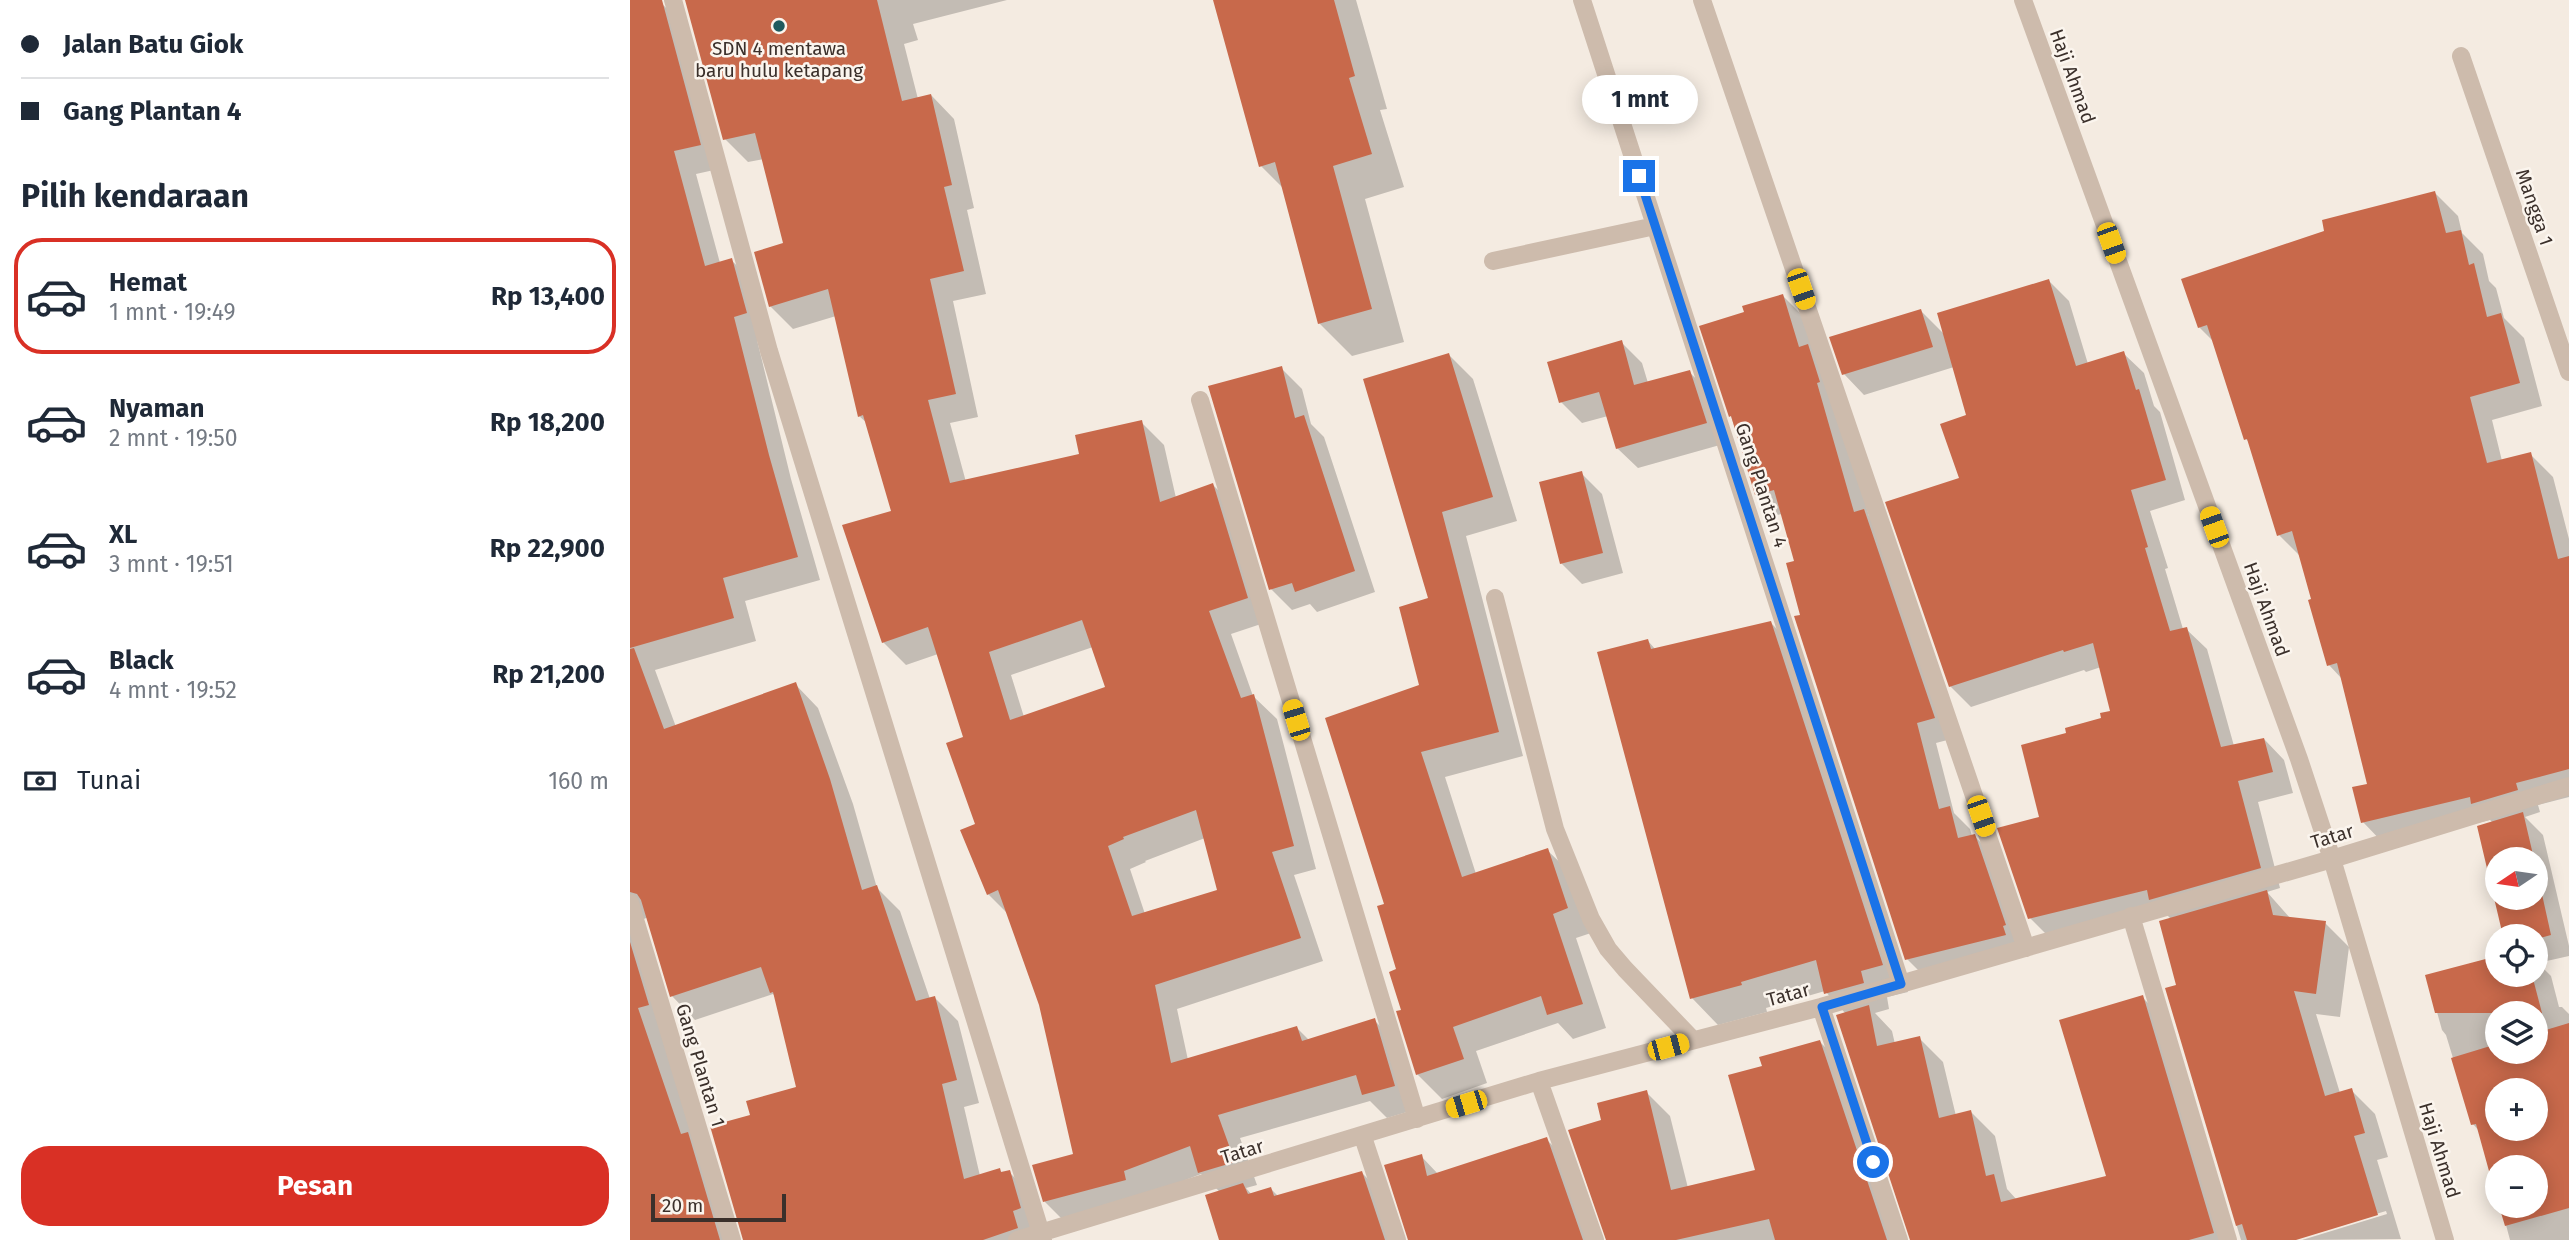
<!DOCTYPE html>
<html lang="id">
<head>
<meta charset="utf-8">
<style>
  body { margin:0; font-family:"Fira Sans",sans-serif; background:#f2f2f3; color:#1f2937; height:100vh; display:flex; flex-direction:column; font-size:26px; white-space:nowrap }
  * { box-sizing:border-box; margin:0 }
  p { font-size:23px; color:#747a83 }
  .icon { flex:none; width:38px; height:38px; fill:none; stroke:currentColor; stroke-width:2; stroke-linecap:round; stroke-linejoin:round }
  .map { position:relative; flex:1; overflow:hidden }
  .side { display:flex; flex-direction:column; background:#fff; width:630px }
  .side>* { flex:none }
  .guide { display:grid; align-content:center; height:154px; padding:0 21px; background:#fff }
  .needle { width:46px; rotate:257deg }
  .tools { position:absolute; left:1855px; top:847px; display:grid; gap:14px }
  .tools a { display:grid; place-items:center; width:63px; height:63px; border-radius:50%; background:#fff; box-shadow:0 4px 18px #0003; font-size:35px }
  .scale { position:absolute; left:21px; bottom:18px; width:135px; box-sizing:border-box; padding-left:7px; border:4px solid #3b302b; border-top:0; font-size:19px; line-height:24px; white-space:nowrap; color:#3b302b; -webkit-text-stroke:5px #fbf5ee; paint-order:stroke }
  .end { position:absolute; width:32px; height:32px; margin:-16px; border:9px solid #1a73e8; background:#fff; box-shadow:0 0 0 4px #fff }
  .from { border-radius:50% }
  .bubble { position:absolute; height:49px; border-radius:24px; background:#fff; box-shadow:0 4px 18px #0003; font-size:23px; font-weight:700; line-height:49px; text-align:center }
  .car { position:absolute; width:21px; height:42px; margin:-21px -10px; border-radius:9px; box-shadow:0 0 5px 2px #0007; background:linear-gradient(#f5c518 24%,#345 0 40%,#f5c518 0 76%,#345 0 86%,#f5c518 0) }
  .guide b { display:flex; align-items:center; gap:24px; height:66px; font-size:26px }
  .guide b+b { border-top:2px solid #e0e1e3 }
  .guide i { width:18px; height:18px; background:#1f2937 }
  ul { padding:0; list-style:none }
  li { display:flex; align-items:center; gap:21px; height:116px; margin:0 14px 10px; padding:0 7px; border:4px solid transparent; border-radius:28px }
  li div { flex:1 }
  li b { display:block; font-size:26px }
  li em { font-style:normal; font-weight:700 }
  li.active { border-color:#d93025 }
  li>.icon { width:63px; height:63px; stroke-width:1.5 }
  h2 { padding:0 21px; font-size:32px; line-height:84px }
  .pay { display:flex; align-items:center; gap:18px; height:77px; padding:0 21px; font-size:26px }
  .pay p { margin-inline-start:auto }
  .action { display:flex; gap:14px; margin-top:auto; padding:14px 21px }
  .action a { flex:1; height:80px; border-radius:28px; background:#d93025; color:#fff; font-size:28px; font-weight:700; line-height:80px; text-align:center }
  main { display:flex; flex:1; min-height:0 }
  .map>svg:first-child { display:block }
  .shadow { fill:#0003; fill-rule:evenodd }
  .building { fill:#c8694b; fill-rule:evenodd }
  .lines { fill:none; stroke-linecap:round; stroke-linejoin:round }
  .street { stroke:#cdbbac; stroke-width:18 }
  .route { stroke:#1a73e8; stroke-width:9 }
  .poi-dot { fill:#1f5a5e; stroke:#fbf5ee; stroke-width:2.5 }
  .labels { text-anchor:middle; stroke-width:5; stroke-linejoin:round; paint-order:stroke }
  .poi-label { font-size:19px; fill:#3b302b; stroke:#fbf5ee }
  .street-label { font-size:19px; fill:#3b302b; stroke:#fbf5ee }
</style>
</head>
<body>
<main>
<section class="side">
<div class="guide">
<b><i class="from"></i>Jalan Batu Giok</b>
<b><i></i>Gang Plantan 4</b>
</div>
<h2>Pilih kendaraan</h2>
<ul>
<li class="active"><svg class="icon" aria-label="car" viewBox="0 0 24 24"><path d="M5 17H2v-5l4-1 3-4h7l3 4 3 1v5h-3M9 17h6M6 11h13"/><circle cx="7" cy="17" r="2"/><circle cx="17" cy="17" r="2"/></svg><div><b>Hemat</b><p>1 mnt · 19:49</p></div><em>Rp 13,400</em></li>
<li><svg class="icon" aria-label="car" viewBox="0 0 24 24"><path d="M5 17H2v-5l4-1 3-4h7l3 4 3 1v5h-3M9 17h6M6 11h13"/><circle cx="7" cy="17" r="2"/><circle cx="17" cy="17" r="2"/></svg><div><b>Nyaman</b><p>2 mnt · 19:50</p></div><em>Rp 18,200</em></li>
<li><svg class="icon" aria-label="car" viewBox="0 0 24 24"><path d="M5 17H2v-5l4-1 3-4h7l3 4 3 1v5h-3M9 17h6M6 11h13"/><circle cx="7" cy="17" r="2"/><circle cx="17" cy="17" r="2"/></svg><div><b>XL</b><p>3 mnt · 19:51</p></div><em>Rp 22,900</em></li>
<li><svg class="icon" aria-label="car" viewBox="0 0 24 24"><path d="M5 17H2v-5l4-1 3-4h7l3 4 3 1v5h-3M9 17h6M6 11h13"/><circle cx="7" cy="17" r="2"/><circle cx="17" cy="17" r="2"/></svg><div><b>Black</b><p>4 mnt · 19:52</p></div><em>Rp 21,200</em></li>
</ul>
<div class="pay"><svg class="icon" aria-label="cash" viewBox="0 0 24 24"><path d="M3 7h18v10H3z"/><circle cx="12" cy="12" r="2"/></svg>Tunai<p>160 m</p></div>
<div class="action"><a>Pesan</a></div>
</section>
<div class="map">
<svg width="1939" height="1240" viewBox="0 0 1939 1240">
  <rect width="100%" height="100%" fill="#f4ebe1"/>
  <path class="shadow" d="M0,0h23l8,3 24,23 38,142 -27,6 24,89 11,-3 24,23 14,53 -12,4 34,139 29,101 -75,21 11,40 -101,29 21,57 119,-43 23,24 35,96 24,84 23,23 30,88 5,-1 23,23 21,82 -15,4 16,69 19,-6 5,4 5,-2 23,23 5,45h-288l4,-124 45,-28 -23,-92 -2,-2 -78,26 -23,-24 -24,-79 -4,2 -3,11 94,310h-105z
    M56,0h321l-94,24 5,16 -14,4 14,55 13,-4 23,24 20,89 -7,2 19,84 -33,7 25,116 -28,6 16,59 115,-27 60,-33 23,23 12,53 37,-13 23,23 34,113 -39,13 22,62 24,23 39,150 -22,6 29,86 -146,48 11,51 109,-32 13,13 64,-21 23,23 20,66 -30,9 -17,-17 -130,37 17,47 -11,3 6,7 19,-6 8,8 83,-24 24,24 14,43h-179l-1,-48 -19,-18 -133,51 -23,-23 -11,-36 41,-11 -35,-151 -31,-89 -21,-21 -23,-156 -27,-84 -32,11 -23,-23 10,-130 -26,-89 -8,-7 -23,-100 -43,13 -23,-23 15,-62 -21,-85 -16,3 -23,-23zM463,647l14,41 -83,29 -13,-42zM575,838l14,53 -74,23 -15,-45 16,-7 -1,-1z
    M584,0h142l31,109 -7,1 24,77 -39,12 39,143 -52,14 -33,-33 -35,-134 -23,-23z
    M1805,193l23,23 4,17 21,21 6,27 7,7 8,30 20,20 18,68 -50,14 10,41 28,-7 23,23 16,62v258l-31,8 2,7 -15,5 18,18 26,111v10l-31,7 13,13 8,31h3l7,7v226h-59l-9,-34h35v-39h-39v27l-17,-62 -7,-8 -27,-89 -4,-5 -15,-54 70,-19v18h39v-39h-31l-26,-108 14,-5 -3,-3 -105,25 -22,-23 6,-37 -26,-105 -14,-15 -27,-107 -23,-23 -29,-92 -4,-4 -32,-97 -15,-15zM1867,859h39v39h-39zM1867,1013h39v39h-39zM1867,1090h39v39h-39z
    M1419,281l20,20 19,63 35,-11 21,20 10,33 6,6 25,88 -35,11 18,57 -3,1 18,60h3l21,20 27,97 30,-7 20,21 9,33 -35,9 22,86 -13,4 24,27 34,4 24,24 -9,70 -24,-3 24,79 11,-3 24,24 13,43 -11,3 24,79 -99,1 85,-26 -1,-3 -96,29h-49l-74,-250 11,-4 -7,-67 -8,-8 -112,28 -21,-21 11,-100 28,-84 34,-14 9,-8 -11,-45 -15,5 -2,-2 -113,37 -21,-21 11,-207 8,-62 -15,-50 -90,28 -20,-21 77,-63 24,24z
    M1153,296l21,21 33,86 32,113 15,15 71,207 -19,5 18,70 16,16 2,7h2l21,20 31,89 -98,35 -21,-21 -105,-343 -6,-54 -14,-48 -5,1 -21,-20 -25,-79 15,-102z
    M991,342l21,21 6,20 41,-11 21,20 17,51 -89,25 -21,-20 -9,-32 -26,7 -21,-21z
    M819,355l24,24 44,142 -51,15 57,220 -78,21 31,97 71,-24 25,24 19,59 -15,5 30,90 -33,11 -15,-16 -82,28 11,32 -45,16 -25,-25 -14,-63 -17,-106 35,-218z
    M651,368l21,21 9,35 13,13 51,155 -58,20 -7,-8 -18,6 -21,-21 -61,-201z
    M951,473l21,21 21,79 -41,11 -21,-21z
    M1141,623l26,27 111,342 -21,5 2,12 -14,4 17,18 3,13 24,-6 24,24 13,54 15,-4 24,24 12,53 10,11 91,-23 34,-180 24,24 66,219h-321l-65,-226 -21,-23 -59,17 1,4 -49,13 -26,-27 -44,-357 8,9z
    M1190,1042l24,24 58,174h-294l-5,-119 43,-29 24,24 18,72 69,-16 7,-105z
    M916,1139l24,24 27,77h-188l12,-84 17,18z"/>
  <path class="building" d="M0,0h32l39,145 -27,6 31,115 27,-8 15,55 -13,4 35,138 29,102 -75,21 11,40 -104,30z
    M55,0h192l25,101 29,-7 21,91 -8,2 20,84 -34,8 26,115 -28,6 22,83 129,-29 -4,-19 67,-15 18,82 53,-19 35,115 -39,13 32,87 13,-4 40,152 -22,6 29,86 -146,47 16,78 126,-37 5,15 73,-23 20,68 -33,9 -6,-20 -138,40 17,47 -37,11 -8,-27 -66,25 2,9 -83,22 -11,-37 41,-11 -34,-149 -41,-115 -11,5 -27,-65 15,-6 -29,-81 17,-6 -35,-110 -46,16 -40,-118 49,-14 -28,-96 -5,2 -30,-128 -59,18 -15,-55 29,-9 -28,-110 -32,7zM452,620l23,67 -95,33 -21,-68zM566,810l21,80 -85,26 -24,-70 16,-7 -1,-2z
    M583,0h121l21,76 -6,2 23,76 -39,12 39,143 -54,15 -43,-162 -16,5z
    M1805,191l11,42 15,-3 8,35 5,-2 13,54 14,-4 19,70 -50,14 17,66 44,-11 27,107 11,-3v213l-53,14 2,7 -47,14 -1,-7 -109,26 -9,-36 15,-3 -30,-121 -10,3 -19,-66 3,-1 -19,-68 -15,5 -30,-97 -3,1 -37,-115 -9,3 -17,-49 143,-48 -2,-11z
    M1419,279l27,87 48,-15 12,39 3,-1 27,91 -35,10 17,57 -3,1 25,83 17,-4 34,120 43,-9 9,34 -35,9 23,87 -112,32 -2,-10 -119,29 -31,-91 42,-11 -18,-72 45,-12 -1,-5 36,-10 -1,-5 10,-2 -17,-68 -29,9 -1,-2 -114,37 -64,-185 74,-24 -19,-54 26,-9 -29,-102z
    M1153,294l16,53 9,-3 12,38 -3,1 37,129 10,-3 71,209 -18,5 22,86 11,-3 8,32 17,-4 31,91 -3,1 3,9 -101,25 -111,-344 6,-1 -14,-52 8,-2 -20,-71 -19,5 -24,-79 -2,1 -30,-91 45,-14 -2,-6z
    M1291,309l12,38 -91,28 -13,-38z
    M992,340l12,45 56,-15 17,53 -91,26 -17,-57 -40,11 -12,-41z
    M819,353l44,144 -51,15 57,220 -78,20 41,125 86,-29 20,60 -15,6 30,90 -36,11 -6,-19 -88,31 11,32 -48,16 -20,-64 5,-1 -12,-38 7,-3 -19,-63 7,-2 -59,-186 94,-33 -20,-78 29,-9 -65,-219z
    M652,366l13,52 9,-3 51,156 -60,21 -3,-9 -23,7 -61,-204z
    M952,471l21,82 -43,11 -21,-82z
    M1141,621l112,344 -22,6 3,12 -40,11 -8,-34 -75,22 1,3 -52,14 -93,-347 51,-13 3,10z
    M4,648l30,81 132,-47 34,97 32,111 15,-5 39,116 19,-5 22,84 -15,4 22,95 36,-11 1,4 9,-2 11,38 -8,3 5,17 -35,12h-240l-33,-114 40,-11 -4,-14 50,-14 -23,-95 -3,1 -9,-26 -91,30 -29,-97 -4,-6 -7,-2v-243z
    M1893,812l11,47h-37v39h39v-31l15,68 -15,4v-3h-33l-26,-110z
    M1637,890l6,25 53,6 -10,73 -22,-3 31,105 27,-8 13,45 -11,3 24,79 -82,25h-49l-5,-16 -6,2 -71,-238 11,-3 -17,-64z
    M0,942l19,63 -11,3 43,126 7,-2 32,108h-90z
    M1867,956v19h35l10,38h-107l-10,-38z
    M1513,995l71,238 -25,7h-279l-74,-225 33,-10 8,41 43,-10 19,82 32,-8 15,66 8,-2 7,28 105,-26 -47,-156z
    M1939,1023v185l-64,18 -6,-20h37v-39h-39v33l-21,-76 -5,1 -20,-67 46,-14v8h39v-19zM1867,1090h39v39h-39z
    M1190,1040l67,200h-112l-6,-21 -93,21h-70l-38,-110 33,-10 -4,-17 50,-13 24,100 84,-20 -27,-95 34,-9 -3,-9z
    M917,1137l36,103h-175l-24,-75 38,-11 5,22z
    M732,1171l23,69h-166l-14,-45 38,-12 5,11 23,-7 3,9z"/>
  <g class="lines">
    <path class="street" d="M43,0l96,351 274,889
      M952,0l319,984
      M1072,0l324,948
      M1393,0l276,759 33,100 113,381
      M1831,56l108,316
      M863,261l162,-35
      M570,400l217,719
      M865,598l60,231 36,90 17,30 17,20 68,71
      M0,903l102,337
      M1501,916l97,324
      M1191,1007l78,233
      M909,1081l56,159
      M733,1137l34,103
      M387,1240l522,-159 282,-74 511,-148 237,-73"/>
  </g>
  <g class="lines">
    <path class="route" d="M1009,176l262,808 -79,23 51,155"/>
  </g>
  <circle class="poi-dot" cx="149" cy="26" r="7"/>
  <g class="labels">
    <g class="poi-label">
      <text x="149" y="55">SDN 4 mentawa<tspan x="149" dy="22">baru hulu ketapang</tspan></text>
    </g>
    <g class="street-label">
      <text transform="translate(1443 76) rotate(70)" y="7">Haji Ahmad</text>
      <text transform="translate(1905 207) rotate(71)" y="7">Mangga 1</text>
      <text transform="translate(1132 485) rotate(72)" y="7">Gang Plantan 4</text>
      <text transform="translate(1637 609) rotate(70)" y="7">Haji Ahmad</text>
      <text transform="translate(1702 836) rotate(-17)" y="7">Tatar</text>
      <text transform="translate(1158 994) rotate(-15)" y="7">Tatar</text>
      <text transform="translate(71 1065) rotate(73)" y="7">Gang Plantan 1</text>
      <text transform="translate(1810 1150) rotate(73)" y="7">Haji Ahmad</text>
      <text transform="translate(612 1151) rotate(-17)" y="7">Tatar</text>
    </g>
  </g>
</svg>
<div class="tools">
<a><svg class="needle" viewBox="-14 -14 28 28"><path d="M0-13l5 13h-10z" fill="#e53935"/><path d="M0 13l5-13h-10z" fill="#747a83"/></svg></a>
<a><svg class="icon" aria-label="locate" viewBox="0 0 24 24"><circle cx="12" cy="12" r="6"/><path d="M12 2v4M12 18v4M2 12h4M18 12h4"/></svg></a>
<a><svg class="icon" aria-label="layers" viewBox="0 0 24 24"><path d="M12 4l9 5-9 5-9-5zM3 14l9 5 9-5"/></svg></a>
<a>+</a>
<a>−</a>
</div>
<div class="scale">20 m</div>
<i class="end from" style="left:1243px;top:1162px"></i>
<i class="end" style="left:1009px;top:176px"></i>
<div class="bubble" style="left:952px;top:75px;width:116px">1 mnt</div>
<i class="car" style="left:1481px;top:243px;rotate:160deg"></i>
<i class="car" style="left:1171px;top:289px;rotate:161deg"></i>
<i class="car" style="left:1584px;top:527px;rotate:340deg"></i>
<i class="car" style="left:666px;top:720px;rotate:343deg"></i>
<i class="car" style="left:1351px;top:816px;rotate:161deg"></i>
<i class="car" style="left:1038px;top:1047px;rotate:75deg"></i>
<i class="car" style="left:836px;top:1104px;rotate:253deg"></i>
</div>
</main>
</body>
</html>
